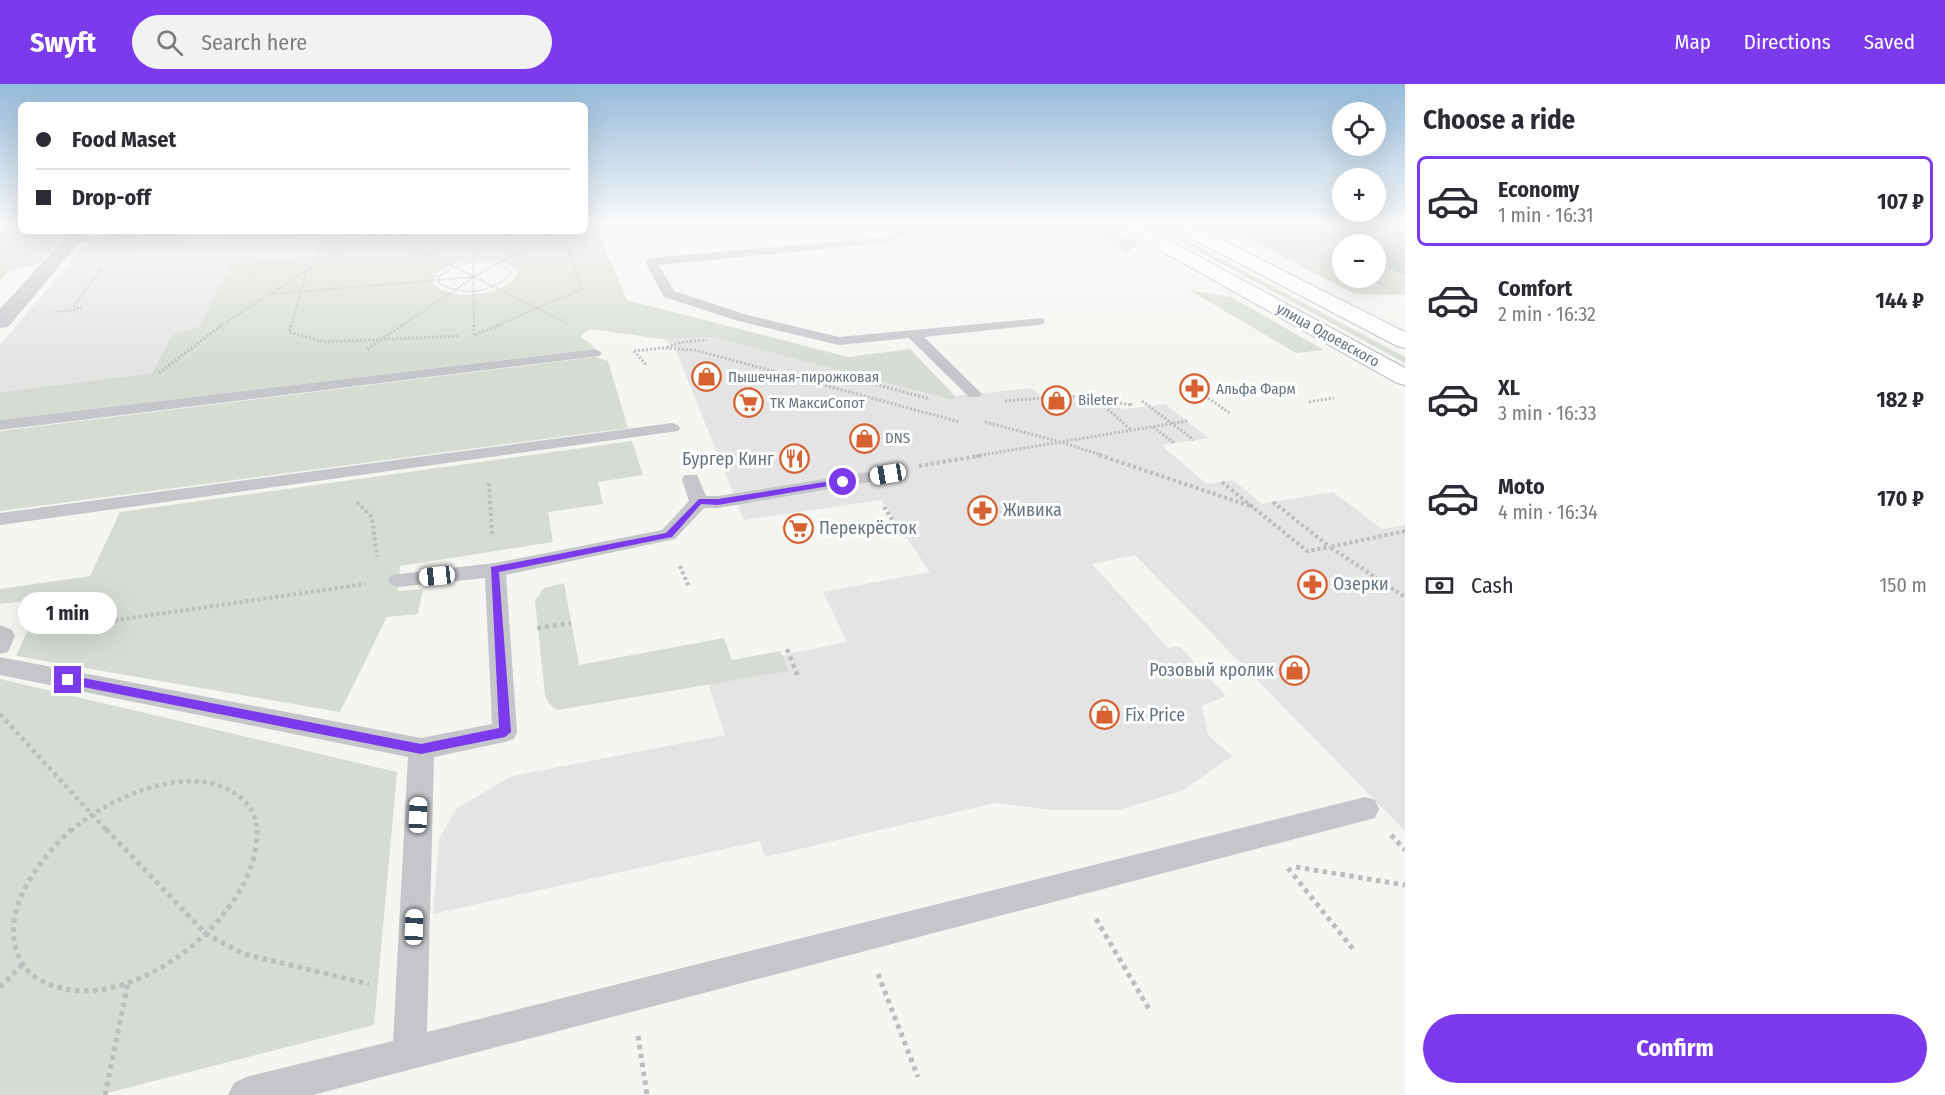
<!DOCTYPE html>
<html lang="en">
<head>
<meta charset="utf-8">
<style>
  body { margin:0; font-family:"Fira Sans Condensed",sans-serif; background:#f2f2f3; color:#2b2b33; height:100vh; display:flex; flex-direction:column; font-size:22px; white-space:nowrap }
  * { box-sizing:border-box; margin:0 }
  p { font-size:20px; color:#7c7c81 }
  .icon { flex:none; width:33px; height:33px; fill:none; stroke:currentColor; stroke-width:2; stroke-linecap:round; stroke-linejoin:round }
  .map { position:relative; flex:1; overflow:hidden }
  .side { display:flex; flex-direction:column; background:#fff; width:540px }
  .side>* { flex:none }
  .guide { position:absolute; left:18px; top:18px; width:570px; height:132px; border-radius:9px; box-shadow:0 6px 24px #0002; display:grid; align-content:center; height:132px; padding:0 18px; background:#fff }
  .fabs { position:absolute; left:1332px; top:18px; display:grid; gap:12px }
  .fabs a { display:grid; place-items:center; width:54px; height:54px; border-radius:50%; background:#fff; box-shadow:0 6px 24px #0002; font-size:30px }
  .end { position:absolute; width:27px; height:27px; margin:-14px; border:8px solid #7c3aed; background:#fff; box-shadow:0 0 0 3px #fff }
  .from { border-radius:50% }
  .bubble { position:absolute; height:42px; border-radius:21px; background:#fff; box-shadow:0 6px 24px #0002; font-size:20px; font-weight:700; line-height:42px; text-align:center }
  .car { position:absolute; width:18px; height:36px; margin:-18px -9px; border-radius:8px; box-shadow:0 0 4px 2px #0007; background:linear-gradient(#fff 24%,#345 0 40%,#fff 0 76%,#345 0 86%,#fff 0) }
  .guide b { display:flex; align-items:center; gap:21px; height:57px; font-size:22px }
  .guide b+b { border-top:2px solid #e1e1e2 }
  .guide i { width:15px; height:15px; background:#2b2b33 }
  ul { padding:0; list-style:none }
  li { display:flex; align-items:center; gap:18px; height:90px; margin:0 12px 9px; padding:0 6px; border:3px solid transparent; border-radius:9px }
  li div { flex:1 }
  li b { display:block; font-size:22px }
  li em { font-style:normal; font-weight:700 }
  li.on { border-color:#7c3aed }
  li>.icon { width:54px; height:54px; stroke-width:1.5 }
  h2 { padding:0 18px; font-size:27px; line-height:72px }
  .pay { display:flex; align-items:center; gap:15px; height:66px; padding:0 18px; font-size:22px }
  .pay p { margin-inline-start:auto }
  .primary-button { display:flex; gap:12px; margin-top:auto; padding:12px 18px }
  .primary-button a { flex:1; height:69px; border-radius:36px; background:#7c3aed; color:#fff; font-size:24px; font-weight:700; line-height:69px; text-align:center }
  header { display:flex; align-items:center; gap:36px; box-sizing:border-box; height:84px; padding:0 30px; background:#7c3aed; color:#fff }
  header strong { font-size:28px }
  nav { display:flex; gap:33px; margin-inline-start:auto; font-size:21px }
  .search { width:420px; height:54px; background:#f2f2f3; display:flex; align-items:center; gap:15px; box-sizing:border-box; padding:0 21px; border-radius:33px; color:#7c7c81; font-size:22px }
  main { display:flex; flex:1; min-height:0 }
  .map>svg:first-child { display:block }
  .built { fill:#e3e4e3 }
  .green { fill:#d6dcd3; fill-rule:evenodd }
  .water { fill:#b9c2c7 }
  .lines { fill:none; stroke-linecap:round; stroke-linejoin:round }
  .secondary-casing { stroke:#b4b8bc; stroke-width:2 }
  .path-far4 { stroke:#bbbdbf; stroke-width:2; stroke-dasharray:1.5 1.5; stroke-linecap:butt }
  .path-far3 { stroke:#bbbdbf; stroke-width:3; stroke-dasharray:2 2; stroke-linecap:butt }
  .path-far2 { stroke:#bbbdbf; stroke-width:4; stroke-dasharray:3 3; stroke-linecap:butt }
  .path-far1 { stroke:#bbbdbf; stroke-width:4.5; stroke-dasharray:4 4; stroke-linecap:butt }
  .path { stroke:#bbbdbf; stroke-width:5; stroke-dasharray:4.5 4.5; stroke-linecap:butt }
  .lane { fill:#c4c6ca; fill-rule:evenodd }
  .street { fill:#c4c6ca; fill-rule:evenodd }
  .secondary { fill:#fff; fill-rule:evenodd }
  .route { fill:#7c3aed }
  .labels { text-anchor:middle; stroke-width:6; stroke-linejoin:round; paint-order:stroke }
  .far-street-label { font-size:15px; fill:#667381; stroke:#fff }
  .far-poi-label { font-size:15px; fill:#667381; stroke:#fff; text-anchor:start }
  .poi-label { font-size:18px; fill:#667381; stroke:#fff; text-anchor:start }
</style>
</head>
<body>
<header>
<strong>Swyft</strong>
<div class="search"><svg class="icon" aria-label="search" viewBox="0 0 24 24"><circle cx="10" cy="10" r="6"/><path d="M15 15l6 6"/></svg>Search here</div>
<nav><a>Map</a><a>Directions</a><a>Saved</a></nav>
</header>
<main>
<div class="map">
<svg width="1405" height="1011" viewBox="0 0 1405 1011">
  <rect width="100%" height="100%" fill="#f5f5f2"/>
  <path class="built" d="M322,150l-7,23 -84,8 -31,61 -28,9 -20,38 -152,19v-47l77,-91z
    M712,253l238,63 5,-4 77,-8 13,13 24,-3 56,11 40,-5 44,34 -48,7 46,39 26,-4 29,24 71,-12 49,37 23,-4v306l-270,-276 -43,9 76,84 11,-2 47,50 -24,10 6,29 24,21 -50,35 -64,19h-65l-58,-7 -230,54 -5,-16 -327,73 6,-75 18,-31 55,-32 213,-41 -21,-64 143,-29 -24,-50 107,-20 -49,-72 -137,20 -69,-172 -12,-9z"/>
  <path class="green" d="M0,139h21v8h49l-32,33 -29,7 -9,9z
    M585,139h9l33,77 221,57 62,-8 45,47 -4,4 -15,-4 -224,-59 -49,2 -72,-10 -11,7 12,9 2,4 -594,71v-28l152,-19 20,-38 28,-9 31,-62 84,-7 7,-22 -97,7 4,-11h356zM481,176c13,1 27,1 36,11l-1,6c-17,19 -63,25 -83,7l3,-11 19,-9z
    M1078,139h26l34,19 -10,11z
    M1146,139h8l251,134v6z
    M1217,139h74l51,23v32h34v-17l29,14v20l-50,-1z
    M175,150l17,4 1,6 -116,10 13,-12z
    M1189,206l42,7 93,53 -28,3z
    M596,273l12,4 20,67 -628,83v-80z
    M632,357l11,34 -45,7 5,22 -55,8 5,30 -153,24 -2,25 25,-2 -5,25 -31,3 -47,95 -324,-56 26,-57 -42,5v-15l90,-13 30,-64z
    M564,499l15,82 145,-27 8,22 48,-9 9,20 -231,39 -8,-5 -5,-9 -10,-96 9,-12z
    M0,595l397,93 -23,253 -275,70h-99z"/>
  <path class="water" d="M1285,139h108l12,4v48l-29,-12v-19h-34v4z"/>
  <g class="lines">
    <defs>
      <path id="secondary" d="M1117,139h20l268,145v17l-8,-2 -278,-156z
        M1168,139h20l217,109v16l-8,-2 -227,-119z"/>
    </defs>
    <use href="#secondary" class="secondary-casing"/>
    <path class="path-far4" d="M1257,139l85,42
      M0,142l12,-3
      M0,147l33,2
      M383,147l185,93
      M473,147l1,95
      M341,164l34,-17
      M474,178l23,1 13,7 1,4c-19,19 -49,23 -72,9l-1,-6 15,-10z
      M1369,194l29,14
      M1387,209l12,-1
      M272,210l202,-17
      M81,225l-8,-2 29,-39
      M55,228l22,-2
      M220,242l108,-69 28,-26
      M291,242l16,-56
      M401,242l73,-49 80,-46
      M496,242l86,-37 -20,-58"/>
    <path class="path-far3" d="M291,241l-2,7 35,10 135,-6
      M474,241v12
      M475,251l24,-10
      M667,263l15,-5 25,-2
      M367,265l36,-24
      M634,267l29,-3 32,2 265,72
      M634,267l13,15
      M159,289l63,-48
      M833,289l97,26
      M1195,305l36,25
      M1005,317l64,-5 63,9 -3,-2
      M1099,317l32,29
      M1142,317l52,39
      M1309,318l25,-4
      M985,338l76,20 43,14
      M1153,343l21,16
      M976,372l211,-35"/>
    <path class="path-far2" d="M1099,371l154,52
      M919,382l66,-11
      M1222,398l85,69 23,-4
      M489,399l3,53
      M357,418l15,15 5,40
      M1273,418l57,45
      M884,423l11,17
      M1405,447l-75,16 75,50
      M680,482l9,21
      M103,538l262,-38"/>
    <path class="path-far1" d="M537,544l34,-5
      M37,547l77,-11
      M787,565l12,30
      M0,630l107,117
      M71,747c38,-35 127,-73 171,-32 9,8 15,19 15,32"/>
    <path class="path" d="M72,745c-32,30 -72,79 -54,126 5,12 13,21 24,26 62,32 146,-20 183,-69 19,-24 33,-52 32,-83
      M106,745l100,105 38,20 125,30
      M1391,751l14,15
      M1296,783l109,18
      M1288,784l65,81
      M1096,835l53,90
      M878,890l40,103
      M0,903l21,-21
      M638,952l9,59
      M105,1011l23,-112"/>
    <path class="lane" d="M898,139h10l-2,12 -21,8 -226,22 15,26 73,24 92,22 204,-19 2,3 -2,3 -5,1 -114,12 55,54 3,3 -3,3h-10l-60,-59 -70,7 -101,-24 -74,-24 -19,-35 6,-4 233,-21 11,-4z
      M146,147h42l-5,3 -111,10 -6,-3 6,-3z
      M595,265l7,4 -2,3 -600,74v-10z
      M672,339l6,2 2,3 -2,3 -678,94v-12z
      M888,385l6,1 3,4 -3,4 -176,30h-14l-29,31 -169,36 11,157 -3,7 -9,3 -71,15 -7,275 938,-235 10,3 4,9 -4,9 -1062,277h-85l6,-12 12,-6 147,-36 15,-284 -408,-82v-18l421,81 71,-14 -7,-146 -87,9 -7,-2 -3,-5 3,-5 104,-12 167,-33 27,-29 -7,-22 3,-4h12l9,21h12z
      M0,541l12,5 3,6 -7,16 -8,2z"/>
    <path class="street" d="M71,147h18l-81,96 -8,1v-19z"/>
    <use href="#secondary" class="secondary"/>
  </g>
  <linearGradient id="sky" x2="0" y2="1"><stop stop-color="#95badb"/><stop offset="0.5" stop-color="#fafaf9"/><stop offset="1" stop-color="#fafaf9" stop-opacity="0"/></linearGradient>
  <rect width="1405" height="280" fill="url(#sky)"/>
  <path class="route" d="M843,395l3,1v3l-128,22 -17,-1 -29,33 -173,35 12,160 -6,5 -84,17 -353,-70 -5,-4 5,-5 353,69 78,-16 -8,-161 175,-34 33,-34h19z"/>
  <defs>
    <symbol id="shop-ring" viewBox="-11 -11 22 22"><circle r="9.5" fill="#fff" stroke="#d66131" stroke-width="1.5"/><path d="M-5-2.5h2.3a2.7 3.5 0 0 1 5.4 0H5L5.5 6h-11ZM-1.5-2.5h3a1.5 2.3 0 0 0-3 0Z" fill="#d66131"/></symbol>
    <symbol id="pharmacy-ring" viewBox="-11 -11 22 22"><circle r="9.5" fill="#fff" stroke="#d66131" stroke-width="1.5"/><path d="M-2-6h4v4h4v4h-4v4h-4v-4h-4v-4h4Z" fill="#d66131"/></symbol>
    <symbol id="supermarket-ring" viewBox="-11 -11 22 22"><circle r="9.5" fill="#fff" stroke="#d66131" stroke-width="1.5"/><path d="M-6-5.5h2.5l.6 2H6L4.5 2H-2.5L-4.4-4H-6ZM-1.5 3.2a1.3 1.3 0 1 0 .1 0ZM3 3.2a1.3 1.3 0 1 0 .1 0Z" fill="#d66131"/></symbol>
    <symbol id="restaurant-ring" viewBox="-11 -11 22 22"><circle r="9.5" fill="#fff" stroke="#d66131" stroke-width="1.5"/><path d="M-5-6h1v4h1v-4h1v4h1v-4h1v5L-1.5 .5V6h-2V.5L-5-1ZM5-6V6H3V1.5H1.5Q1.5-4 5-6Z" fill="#d66131"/></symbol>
  </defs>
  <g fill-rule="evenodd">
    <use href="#shop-ring" x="690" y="276" width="33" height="33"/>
    <use href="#pharmacy-ring" x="1178" y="288" width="33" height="33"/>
    <use href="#shop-ring" x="1040" y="300" width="33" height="33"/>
    <use href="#supermarket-ring" x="732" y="302" width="33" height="33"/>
    <use href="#shop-ring" x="848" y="338" width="33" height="33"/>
    <use href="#restaurant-ring" x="778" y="358" width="33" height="33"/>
    <use href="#pharmacy-ring" x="966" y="410" width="33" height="33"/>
    <use href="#supermarket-ring" x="782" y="428" width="33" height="33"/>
    <use href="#pharmacy-ring" x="1296" y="484" width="33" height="33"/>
    <use href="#shop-ring" x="1278" y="570" width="33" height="33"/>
    <use href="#shop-ring" x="1088" y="614" width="33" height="33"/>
  </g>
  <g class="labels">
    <g class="far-street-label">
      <text transform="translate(1328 251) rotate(29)" y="5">улица Одоевского</text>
    </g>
    <g class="far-poi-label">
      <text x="728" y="298">Пышечная-пирожковая</text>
      <text x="1216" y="310">Альфа Фарм</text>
      <text x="1078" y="321">Bileter</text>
      <text x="770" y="324">ТК МаксиСопот</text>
      <text x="885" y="359">DNS</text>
    </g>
    <g class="poi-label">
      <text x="774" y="381" text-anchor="end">Бургер Кинг</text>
      <text x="1003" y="432">Живика</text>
      <text x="819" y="450">Перекрёсток</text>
      <text x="1333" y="506">Озерки</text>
      <text x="1274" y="592" text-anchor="end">Розовый кролик</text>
      <text x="1125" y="637">Fix Price</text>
    </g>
  </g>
</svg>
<div class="fabs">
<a><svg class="icon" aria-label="locate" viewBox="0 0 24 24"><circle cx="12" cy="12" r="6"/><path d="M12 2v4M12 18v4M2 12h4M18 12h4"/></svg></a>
<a>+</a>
<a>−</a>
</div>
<i class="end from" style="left:843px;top:398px"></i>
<i class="end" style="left:68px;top:596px"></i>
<div class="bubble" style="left:18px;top:508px;width:99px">1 min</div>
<i class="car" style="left:888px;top:390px;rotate:260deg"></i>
<i class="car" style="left:437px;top:492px;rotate:264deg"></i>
<i class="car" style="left:418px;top:731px;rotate:2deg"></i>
<i class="car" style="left:414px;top:843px;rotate:2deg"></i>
<div class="guide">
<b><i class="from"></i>Food Maset</b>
<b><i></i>Drop-off</b>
</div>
</div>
<section class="side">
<h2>Choose a ride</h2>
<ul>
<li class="on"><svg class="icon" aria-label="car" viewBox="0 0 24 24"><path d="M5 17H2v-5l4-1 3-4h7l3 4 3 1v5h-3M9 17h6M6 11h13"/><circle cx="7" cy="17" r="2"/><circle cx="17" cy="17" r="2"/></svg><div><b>Economy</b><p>1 min · 16:31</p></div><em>107 ₽</em></li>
<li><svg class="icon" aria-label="car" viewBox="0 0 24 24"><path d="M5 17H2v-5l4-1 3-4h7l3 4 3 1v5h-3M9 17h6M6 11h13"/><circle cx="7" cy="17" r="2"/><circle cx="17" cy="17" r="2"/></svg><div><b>Comfort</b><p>2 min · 16:32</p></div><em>144 ₽</em></li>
<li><svg class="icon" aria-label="car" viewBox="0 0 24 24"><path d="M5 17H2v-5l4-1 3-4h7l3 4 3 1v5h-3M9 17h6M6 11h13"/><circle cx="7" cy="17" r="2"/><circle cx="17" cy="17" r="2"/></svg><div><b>XL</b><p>3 min · 16:33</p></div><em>182 ₽</em></li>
<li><svg class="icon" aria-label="car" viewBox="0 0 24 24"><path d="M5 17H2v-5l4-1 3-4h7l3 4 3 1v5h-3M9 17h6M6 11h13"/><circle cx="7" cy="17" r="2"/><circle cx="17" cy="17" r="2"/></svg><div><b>Moto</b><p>4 min · 16:34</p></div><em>170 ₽</em></li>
</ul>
<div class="pay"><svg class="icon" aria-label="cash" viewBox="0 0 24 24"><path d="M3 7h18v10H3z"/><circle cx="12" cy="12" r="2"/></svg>Cash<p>150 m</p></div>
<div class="primary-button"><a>Confirm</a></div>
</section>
</main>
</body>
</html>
